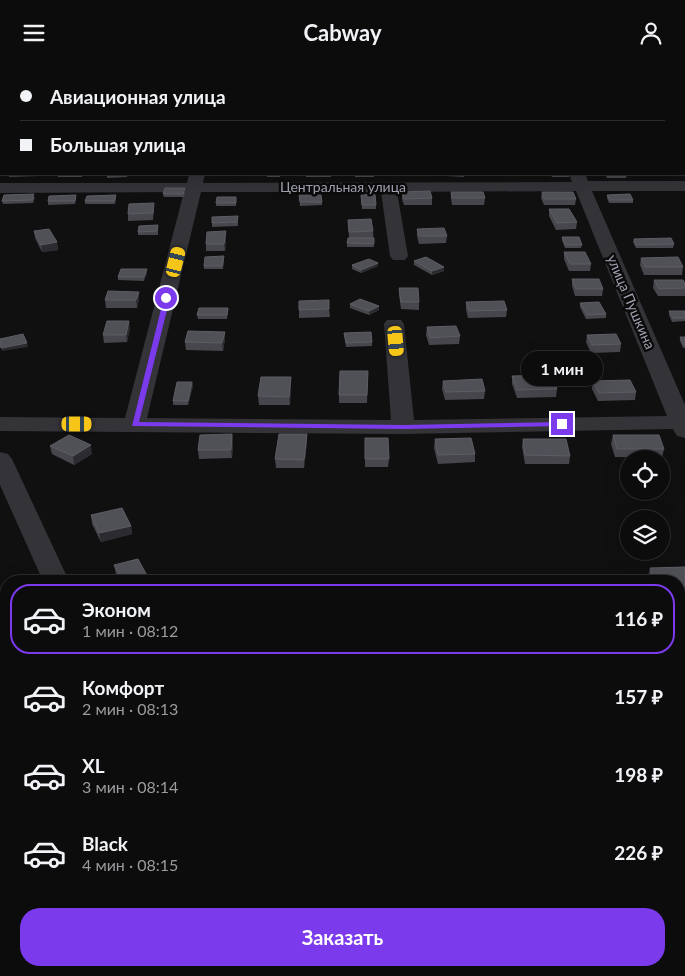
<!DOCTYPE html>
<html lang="ru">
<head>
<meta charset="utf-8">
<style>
  body { margin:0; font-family:Lato,sans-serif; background:#1a1a1b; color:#f1f3f6; height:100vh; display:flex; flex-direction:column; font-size:19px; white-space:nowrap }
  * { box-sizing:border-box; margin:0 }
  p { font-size:16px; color:#9a9b9d }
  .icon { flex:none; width:28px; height:28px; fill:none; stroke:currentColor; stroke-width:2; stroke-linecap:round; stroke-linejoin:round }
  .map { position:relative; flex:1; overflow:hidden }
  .panel { position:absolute; left:0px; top:510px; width:685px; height:401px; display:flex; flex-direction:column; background:#0c0c0d; border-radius:20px 20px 0 0; box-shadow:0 5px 20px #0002,0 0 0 1px #2c2c2e }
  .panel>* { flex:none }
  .hud { position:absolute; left:0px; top:0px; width:685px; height:110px; box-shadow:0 5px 20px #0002,0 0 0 1px #2c2c2e; display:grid; align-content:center; height:110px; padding:0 20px; background:#0c0c0d }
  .tools { position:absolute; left:620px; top:385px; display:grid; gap:10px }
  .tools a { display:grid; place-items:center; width:50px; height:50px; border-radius:50%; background:#0c0c0d; box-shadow:0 5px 20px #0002,0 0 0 1px #2c2c2e; font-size:25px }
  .end { position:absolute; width:22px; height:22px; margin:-11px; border:6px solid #7c3aed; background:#fff; box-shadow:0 0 0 2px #fff }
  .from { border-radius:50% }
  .bubble { position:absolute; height:35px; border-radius:18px; background:#0c0c0d; box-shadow:0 5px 20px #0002,0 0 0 1px #2c2c2e; font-size:16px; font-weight:700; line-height:35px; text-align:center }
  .car { position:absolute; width:15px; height:30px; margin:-15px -8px; border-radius:6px; box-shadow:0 0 4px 1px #0007; background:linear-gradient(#f5c518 24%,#345 0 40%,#f5c518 0 76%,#345 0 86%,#f5c518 0) }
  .hud b { display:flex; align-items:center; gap:18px; height:48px; font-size:19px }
  .hud b+b { border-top:1px solid #2c2c2e }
  .hud i { width:12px; height:12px; background:#f1f3f6 }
  ul { padding:9px 0 0; list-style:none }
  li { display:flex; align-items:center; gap:15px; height:70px; margin:0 10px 8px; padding:0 10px; border:2px solid transparent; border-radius:20px }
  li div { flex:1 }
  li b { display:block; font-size:19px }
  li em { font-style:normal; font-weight:700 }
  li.current { border-color:#7c3aed }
  li>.icon { width:45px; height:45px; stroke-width:1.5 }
  .action { display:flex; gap:10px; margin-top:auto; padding:10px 20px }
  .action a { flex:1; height:58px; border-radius:20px; background:#7c3aed; color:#fff; font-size:20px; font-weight:700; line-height:58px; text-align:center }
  header { display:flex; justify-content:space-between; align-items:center; height:65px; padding:0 20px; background:#0c0c0d; font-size:22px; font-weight:700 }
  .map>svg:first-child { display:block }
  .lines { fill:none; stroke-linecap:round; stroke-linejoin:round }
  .stream { stroke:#2c313a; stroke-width:3 }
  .minor { fill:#333338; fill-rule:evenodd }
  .wall { fill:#46464c }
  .shaded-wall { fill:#2c2c30 }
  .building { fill:#505057; stroke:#5d5d65 }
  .route { fill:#7c3aed }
  .labels { text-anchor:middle; stroke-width:5; stroke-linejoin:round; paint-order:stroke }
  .far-street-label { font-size:14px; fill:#a2a3b1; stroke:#0b0b0c }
</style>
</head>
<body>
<header><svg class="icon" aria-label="menu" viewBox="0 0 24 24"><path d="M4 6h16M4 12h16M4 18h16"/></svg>Cabway<svg class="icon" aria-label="person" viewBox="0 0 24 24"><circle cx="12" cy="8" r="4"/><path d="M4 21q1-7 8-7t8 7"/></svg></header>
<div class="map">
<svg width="685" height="911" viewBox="0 0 685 911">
  <rect width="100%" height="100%" fill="#101011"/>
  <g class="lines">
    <path class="stream" d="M31,0l14,1"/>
    <path class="minor" d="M291,0h12v1h-12z
      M456,0h13v1h-12z
      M647,0h13v1h-12z
      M0,25h1v8h-1z
      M684,29h1v9h-1z
      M684,82h1v10l-1,-1z
      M189,109h16l-2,9 369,-1 -3,-8h16l3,7h97v10h-93l93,214v33l-8,-2 -4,-7 -270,5 -403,-3v-14l125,1 59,-226 -184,1v-10h187zM576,126l91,225 -253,4 -10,-96 -3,-4h-14l-3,4 7,96 -244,-2 54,-226h180l9,64 3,4h12l3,-4 -11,-64z
      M0,387l8,2 4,5 57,122h-26l-43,-96z
      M214,905h38l3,6h-38z"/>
  </g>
  <path class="wall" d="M335,0h30l-1,1h-17z
    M606,0h29v1h-28z
    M681,0h4v6h-1v-5h-3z
    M9,109h31l-1,2 -30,1z
    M57,109h26l-1,3h-24z
    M107,109h21l-1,3 -20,1z
    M267,109h13v3h-13z
    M306,109h25v3h-25z
    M355,109h19v3h-19z
    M447,109h17v3l-17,-1z
    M550,109h19v3h-17z
    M605,109h22l-1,4h-19z
    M185,127l-1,5h-20l-1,-3z
    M402,127l30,6v7h-28l-2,-6z
    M451,127l34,6 -1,7h-32l-1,-6z
    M542,127l34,7 -1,6h-31l-3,-7z
    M116,130v4l-1,5h-30v-3z
    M299,130l23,7v3l-22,1z
    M361,130l15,10v4h-14z
    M607,130l26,5v3h-24l-2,-5z
    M35,132l-2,6 -30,1 -1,-3z
    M236,132v9h-20v-3z
    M76,133l-1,6 -27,1v-4z
    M549,144l28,13 -1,7 -20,1 -7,-14z
    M154,145l-1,10 -25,1v-7z
    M238,151v10l-26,1v-4z
    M348,155l25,11 1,16h-27v-4l2,-5z
    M158,160v10h-20v-3z
    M417,164l30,7 -1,7 -27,1 -2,-8z
    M34,166l23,11 1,8 -16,2 -7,-14z
    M226,166v7l-1,13h-19v-7z
    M562,172l20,8 -1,3h-16l-3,-8z
    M634,174l40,5 -1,4h-37l-3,-6z
    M564,187l27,12 -1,7h-21l-5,-12z
    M641,193l42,9 -1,8h-38l-4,-10z
    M224,195l-1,9h-19v-3z
    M414,196l30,6v4l-12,4 -18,-10z
    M378,198v3l-17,7 -9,-4v-4z
    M147,208l-3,8 -26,-1v-3z
    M572,214l31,10 -1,7h-27l-3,-10z
    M654,215l31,3v13h-27l-5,-8z
    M399,223l20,14v8l-18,-1 -2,-14z
    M139,227v7l-2,9h-31l-1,-8z
    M299,236l30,8 1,8 -31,1z
    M466,237l41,8 -1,7 -38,1 -2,-9z
    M580,238l26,11v4l-20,1 -6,-12z
    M350,239l29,2v4l-10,5 -19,-7z
    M228,243v4l-1,7h-29l-1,-4z
    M669,246h16v10l-13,1 -3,-7z
    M427,262l33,9 -1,8 -30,1 -3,-10z
    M130,264l-3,13 -23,1 -1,-8z
    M225,267v7l-2,12 -37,-1 -1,-8z
    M344,268l28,9v4l-26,1z
    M587,270l34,9 -1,8 -29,1 -5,-11z
    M680,272h5v11h-2l-3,-7z
    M368,306l-1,32h-28v-8z
    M512,311l45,13 -1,8 -39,1 -5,-14z
    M291,312v8l-1,20h-31l-1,-9z
    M443,316l42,10 -1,8 -39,1 -3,-11z
    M593,316l43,11 -1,8 -37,1 -6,-12z
    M192,317l1,4 -5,19h-15v-4z
    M232,369l1,9 -1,15 -33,1 -1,-9z
    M307,369v8l-3,26h-28l-1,-9z
    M613,370l51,14 -2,9 -47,-1 -4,-13z
    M365,373l24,21 -1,8h-23z
    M435,374l40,15v8l-37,2 -4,-16z
    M523,374l47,17 -1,8h-44l-3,-17z
    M50,381l42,8 -18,11 -22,-11z
    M91,450l40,11 1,8 -31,8 -9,-18z
    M114,500l36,16h-31l-3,-7z
    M685,502v35h-6v-21h-29l-2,-4 2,-9z
    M679,558h6v32h-4l-2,-8z"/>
  <path class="shaded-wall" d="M226,166v7l-1,13 -1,-7z
    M57,177l1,8 -16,2 -1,-7z
    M378,198v3l-17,7v-3z
    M444,202v4l-12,4v-4z
    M147,204v4l-3,8v-4z
    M139,227v7l-2,9 -1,-8z
    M379,241v4l-10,5v-4z
    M129,256l1,8 -3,13 -1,-7z
    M225,267v7l-2,12 -1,-8z
    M27,278l1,4 -26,4 -1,-3z
    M291,312v8l-1,20 -1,-8z
    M192,317l1,4 -5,19v-4z
    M232,369l1,9 -1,15 -1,-8z
    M307,369v8l-3,26v-8z
    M91,380l1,9 -18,11 -1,-9z
    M131,461l1,8 -31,8 -2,-9z
    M0,858l6,30 -6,2z
    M497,905h10l-10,2z"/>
  <path class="building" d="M406,0h37l-2,1h-36z
    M502,0h24v1h-23z
    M612,0h23v1h-22z
    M165,123h20l-2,6h-20z
    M430,126l2,7 -28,1 -2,-7z
    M451,127h32l2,6h-33z
    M542,127h31l3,7h-32z
    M34,129l-2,6 -30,1 2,-6z
    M375,129l1,11h-14l-1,-10z
    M630,129l3,6h-23l-3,-5z
    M76,130l-1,6h-27l1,-5z
    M116,130l-2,6h-29l2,-5z
    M299,130h22l1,7h-22z
    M217,132h19v6h-20z
    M154,138l-1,10 -25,1 1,-10z
    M549,144h20l8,13 -20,1z
    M238,151l-1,6 -25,1v-6z
    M371,154l2,12 -24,1 -1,-12z
    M158,160l-1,6 -19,1 1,-6z
    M444,163l3,8h-28l-2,-7z
    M49,164l8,13 -16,3 -7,-14z
    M226,166l-2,13h-18l1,-12z
    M562,172h17l3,8h-17z
    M348,173h26v6l-27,-1z
    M671,173l3,6 -38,1 -2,-6z
    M564,187h21l6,12h-21z
    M224,191l-2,10h-18l1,-9z
    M426,192l18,10 -12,4 -18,-10z
    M678,192l5,10h-38l-4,-9z
    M369,194l9,4 -17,7 -9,-5z
    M121,204h26l-3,8h-26z
    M572,214h27l4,10h-27z
    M654,215h29l2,3v5l-26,1z
    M399,223h19l1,14h-18z
    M108,226l31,1 -3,8h-31z
    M360,234l19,7 -10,5 -19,-7z
    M329,235v9l-30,1v-9z
    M504,236l3,9 -38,1 -3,-9z
    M599,237l7,12 -19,1 -7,-12z
    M199,243h29l-1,7h-30z
    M669,246h16v7h-12z
    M107,256h22l-3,14h-23z
    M456,261l4,10 -30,2 -3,-11z
    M188,266l37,1 -3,11 -37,-1z
    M371,267l1,10 -26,1 -2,-10z
    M23,269l4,9 -26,5 -1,-4v-5z
    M616,269l5,10 -29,1 -5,-10z
    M680,272h5v8h-1z
    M340,306h28l-1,24h-28z
    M551,310l6,14 -40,1 -5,-14z
    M261,312h30l-2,20 -31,-1z
    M482,314l3,12 -39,1 -3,-11z
    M630,315l6,12 -37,1 -6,-12z
    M177,317h15l-4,19h-15z
    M232,369l-1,16h-33l2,-15z
    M279,369h28l-3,26 -29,-1z
    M69,370l22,10 -18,11 -23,-10z
    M613,370h46l5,14h-47z
    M365,373h23l1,21h-24z
    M471,373l4,16 -37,1 -3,-16z
    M523,374h43l4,17 -45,-1z
    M122,443l9,18 -32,7 -8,-18z
    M138,494l12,22h-27l-9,-16z
    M685,502v26h-6v-12h-24l-5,-13z
    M679,558h6v22h-3l-3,-15z
    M0,860l4,18 -4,1z"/>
  <path class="route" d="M164,232l6,1 -31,124 264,3 159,-3 4,2 -4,2 -159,3 -271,-3z"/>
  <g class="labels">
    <g class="far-street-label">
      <text x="343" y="127">Центральная улица</text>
      <text transform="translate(631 237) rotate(67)" y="5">улица Пушкина</text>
    </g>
  </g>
</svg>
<div class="tools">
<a><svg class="icon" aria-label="locate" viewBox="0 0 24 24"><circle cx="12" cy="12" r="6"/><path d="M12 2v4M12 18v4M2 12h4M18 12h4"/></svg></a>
<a><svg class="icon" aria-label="layers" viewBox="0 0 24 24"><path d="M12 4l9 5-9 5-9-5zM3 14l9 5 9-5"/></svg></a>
</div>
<i class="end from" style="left:166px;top:233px"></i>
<i class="end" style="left:562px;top:359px"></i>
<div class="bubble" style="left:521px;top:286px;width:82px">1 мин</div>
<i class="car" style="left:176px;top:197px;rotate:14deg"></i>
<i class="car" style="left:396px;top:276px;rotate:175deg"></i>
<i class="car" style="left:77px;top:359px;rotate:90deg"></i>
<div class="hud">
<b><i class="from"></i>Авиационная улица</b>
<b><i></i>Большая улица</b>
</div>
<section class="panel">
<ul>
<li class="current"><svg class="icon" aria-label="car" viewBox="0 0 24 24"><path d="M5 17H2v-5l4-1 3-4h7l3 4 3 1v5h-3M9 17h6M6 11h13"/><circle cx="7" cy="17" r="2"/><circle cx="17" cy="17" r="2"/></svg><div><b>Эконом</b><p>1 мин · 08:12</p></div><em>116 ₽</em></li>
<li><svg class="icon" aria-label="car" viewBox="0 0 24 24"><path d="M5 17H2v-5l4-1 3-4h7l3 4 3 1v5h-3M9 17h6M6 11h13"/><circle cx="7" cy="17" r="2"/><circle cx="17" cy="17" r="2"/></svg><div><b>Комфорт</b><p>2 мин · 08:13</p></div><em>157 ₽</em></li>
<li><svg class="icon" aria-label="car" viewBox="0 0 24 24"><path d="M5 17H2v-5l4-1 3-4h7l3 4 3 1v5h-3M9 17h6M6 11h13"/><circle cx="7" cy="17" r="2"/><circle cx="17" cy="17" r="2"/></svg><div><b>XL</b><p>3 мин · 08:14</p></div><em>198 ₽</em></li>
<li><svg class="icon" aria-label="car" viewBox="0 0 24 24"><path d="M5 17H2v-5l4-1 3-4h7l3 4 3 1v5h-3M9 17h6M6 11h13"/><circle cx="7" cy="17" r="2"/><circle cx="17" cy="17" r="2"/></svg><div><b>Black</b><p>4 мин · 08:15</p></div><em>226 ₽</em></li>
</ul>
<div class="action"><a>Заказать</a></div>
</section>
</div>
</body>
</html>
